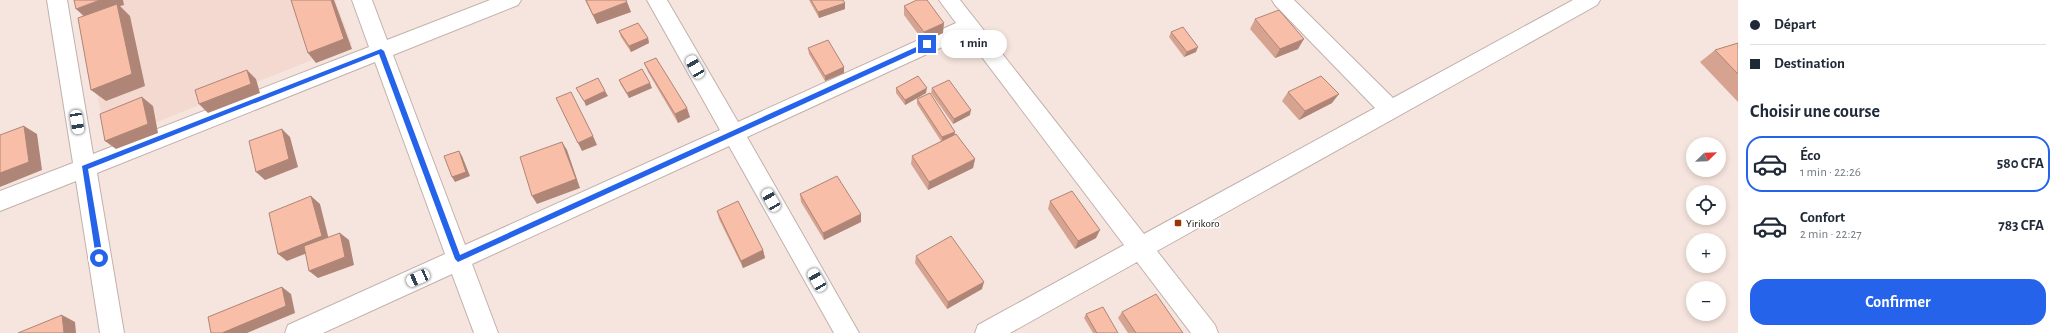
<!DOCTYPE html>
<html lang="fr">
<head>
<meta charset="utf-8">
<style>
  body { margin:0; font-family:"Alegreya Sans",sans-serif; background:#f6f6f7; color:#1f2937; height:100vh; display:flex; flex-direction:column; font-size:15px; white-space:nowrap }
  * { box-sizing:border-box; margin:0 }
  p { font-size:13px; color:#747a83 }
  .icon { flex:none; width:22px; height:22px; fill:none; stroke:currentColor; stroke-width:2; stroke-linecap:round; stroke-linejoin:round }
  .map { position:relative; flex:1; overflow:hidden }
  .side { display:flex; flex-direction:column; background:#fff; width:320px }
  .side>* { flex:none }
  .guide { display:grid; align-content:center; height:88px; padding:0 12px; background:#fff }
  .needle { width:26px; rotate:67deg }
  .tools { position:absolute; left:1686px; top:137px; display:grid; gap:8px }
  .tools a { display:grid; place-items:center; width:40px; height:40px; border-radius:50%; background:#fff; box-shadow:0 2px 6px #0003; font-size:20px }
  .end { position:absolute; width:18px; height:18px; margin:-9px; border:5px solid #2563eb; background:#fff; box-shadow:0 0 0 2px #fff }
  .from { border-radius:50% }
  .bubble { position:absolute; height:28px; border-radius:14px; background:#fff; box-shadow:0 2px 6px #0003; font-size:13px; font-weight:600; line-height:28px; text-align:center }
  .car { position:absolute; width:12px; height:24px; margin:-12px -6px; border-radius:5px; box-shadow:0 0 3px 1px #0007; background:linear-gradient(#fff 24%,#345 0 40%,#fff 0 76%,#345 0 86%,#fff 0) }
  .guide b { display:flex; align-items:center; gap:14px; height:38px; font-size:15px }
  .guide b+b { border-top:1px solid #e0e1e3 }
  .guide i { width:10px; height:10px; background:#1f2937 }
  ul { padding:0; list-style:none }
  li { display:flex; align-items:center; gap:12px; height:56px; margin:0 8px 6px; padding:0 4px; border:2px solid transparent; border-radius:16px }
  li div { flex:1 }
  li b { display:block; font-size:15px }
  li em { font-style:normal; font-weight:600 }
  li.on { border-color:#2563eb }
  li>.icon { width:36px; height:36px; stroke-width:1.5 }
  h2 { padding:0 12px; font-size:18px; line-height:48px }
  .primary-button { display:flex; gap:8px; margin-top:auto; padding:8px 12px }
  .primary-button a { flex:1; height:46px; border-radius:16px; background:#2563eb; color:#fff; font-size:16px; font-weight:600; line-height:46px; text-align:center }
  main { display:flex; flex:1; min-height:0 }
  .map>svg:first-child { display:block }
  .built { fill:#f3d9d0 }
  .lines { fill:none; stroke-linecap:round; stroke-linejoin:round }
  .minor-casing { stroke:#c2b1ab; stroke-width:2 }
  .minor { fill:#fff; fill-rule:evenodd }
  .wall { fill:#d6a390 }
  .shaded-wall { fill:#ae8576 }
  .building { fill:#f9bea8; stroke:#ae8576 }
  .route { fill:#2563eb }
  .poi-dot { fill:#9a3600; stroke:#fff; stroke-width:1.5 }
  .labels { text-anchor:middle; stroke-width:3; stroke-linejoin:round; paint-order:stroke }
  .poi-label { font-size:11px; fill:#110c09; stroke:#fff; text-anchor:start }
</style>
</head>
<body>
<main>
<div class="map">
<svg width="1738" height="333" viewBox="0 0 1738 333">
  <rect width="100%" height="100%" fill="#f6e5de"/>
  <path class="built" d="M78,0h257l17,44 -245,98z"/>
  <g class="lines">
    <defs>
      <path id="minor" d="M47,0h20l26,154 276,-107 -17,-47h20l15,40 103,-40h31l-3,5 -125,50 72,190 255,-115 -73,-130h20l71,122 218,-99 -17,-23h21l184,234 231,-126 -100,-103 -3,-5h22l99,98 180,-98h27l-3,5 -440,246 58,74 3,8h-27l-54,-71 -127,71h-35l3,-8 146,-80 -158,-209 -219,101 112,196h-25l-105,-187 -257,118 26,69h-24l-22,-59 -129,59h-38l3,-8 157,-71 -70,-192 -278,111 27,160h-24l-24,-152 -76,30v-20l73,-28z"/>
    </defs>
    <use href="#minor" class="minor-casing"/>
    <use href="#minor" class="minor"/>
  </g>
  <path class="wall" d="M585,0h41l5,12 -34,12z
    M809,0h34l2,3v6l-26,9z
    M904,6l39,27 -19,9 -20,-27z
    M1255,19l43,30 -23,9 -25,-29z
    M619,31l29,7 1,5 -18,9 -10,-15z
    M1171,32l25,20 -12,5 -15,-20z
    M1738,43v59l-38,-40 15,-12z
    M808,48l36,19v6l-19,8 -16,-27z
    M644,63l46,54 -12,6 -30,-51z
    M619,80l33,8 -23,10 -8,-13z
    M896,88l30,5 -21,12 -9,-12z
    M932,88l38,27 -17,9 -22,-31z
    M1288,92l44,11 -33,17 -17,-19z
    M917,99l38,35 20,25 -2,9 -45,22 -17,-26 1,-8 29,-15 -24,-37z
    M800,194l61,20v8l-37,18 -23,-38z
    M1050,201l46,37 -21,11 -27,-40z
    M717,211l46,39 2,8 -22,10 -24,-49z
    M916,256l66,33 -35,20 -32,-46z
    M1122,312l61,21h-55l-10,-15z
    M1086,314l32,19h-25l-9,-15z"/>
  <path class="shaded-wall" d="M100,0h23l1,5 -4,1 10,10 15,70 -39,15 -15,-11 -5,-72 -10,-9z
    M331,0h3l18,49 -36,14 -8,-10z
    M627,2l4,10 -34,12 -4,-9z
    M845,3v6l-26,9 -1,-6z
    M944,23l-1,10 -19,9v-10z
    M648,38l1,5 -18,9 -2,-6z
    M1304,39l-6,10 -23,9 5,-9z
    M1198,47l-2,5 -12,5 3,-5z
    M844,67v6l-19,8v-5z
    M247,70l9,9 4,14 -52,20 -9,-9z
    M650,83l2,5 -23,10 -2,-5z
    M927,88l-1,5 -21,12v-5z
    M605,91l3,5 -22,10 -2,-5z
    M1339,94l-7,9 -33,17 6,-9z
    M142,97l11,9 5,27 -42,16 -11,-8z
    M687,108l3,9 -12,6 -3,-9z
    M971,110l-1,5 -17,9 1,-5z
    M24,126l13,8 5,36 -42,17v-14z
    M282,129l8,8 8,30 -33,13 -9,-8z
    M955,132l-1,4 -12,6v-5z
    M593,136l4,9 -15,6 -4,-8z
    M562,142l5,8 13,38 -43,16 -5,-8z
    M459,151l3,5 8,20 -15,6 -3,-5z
    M975,159l-2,9 -45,22 1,-8z
    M311,196l9,8 10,40 -43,17 -9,-7z
    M861,214v8l-37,18 -1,-7z
    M1100,230l-4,8 -21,11 3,-8z
    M340,233l9,7 5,25 -36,13 -9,-7z
    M763,250l2,8 -22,10 -2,-7z
    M984,282l-2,7 -35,20 1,-7z
    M282,287l9,7 4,19 -48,20h-25z
    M62,315l13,7 1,11h-12z"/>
  <path class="building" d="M74,0h26l-24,9z
    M291,0h40l13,39 -36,14z
    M586,0h40l1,2 -34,13z
    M811,0h32l2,3 -27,9z
    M917,0h10l17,23 -20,9 -20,-26z
    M117,4l15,70 -41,16 -13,-72z
    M1279,10l25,29 -24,10 -25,-30z
    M638,23l10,15 -19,8 -10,-15z
    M1183,27l15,20 -11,5 -16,-20z
    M828,40l16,27 -19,9 -17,-28z
    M1738,43v31l-23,-24z
    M656,58l31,50 -12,6 -31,-51z
    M642,69l8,14 -23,10 -8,-13z
    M247,70l4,14 -52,20 -4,-14z
    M918,76l9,12 -22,12 -9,-12z
    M1321,76l18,18 -34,17 -17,-19z
    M598,78l7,13 -21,10 -8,-13z
    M949,80l22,30 -17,9 -22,-31z
    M571,92l22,44 -15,7 -22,-45z
    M930,93l25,39 -13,5 -25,-38z
    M142,97l6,27 -43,17 -5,-27z
    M24,126l5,36 -29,11v-38z
    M282,129l7,30 -33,13 -7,-31z
    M956,134l19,25 -46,23 -17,-26z
    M562,142l14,37 -44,17 -12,-39z
    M459,151l7,21 -14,5 -8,-21z
    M837,176l24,38 -38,19 -23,-39z
    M1072,191l28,39 -22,11 -28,-40z
    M311,196l11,40 -44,18 -9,-41z
    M738,201l25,49 -22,11 -24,-50z
    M340,233l5,24 -36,14 -5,-25z
    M951,236l33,46 -36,20 -32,-46z
    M282,287l4,19 -64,27h-11l-3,-16z
    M1156,294l27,39h-47l-14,-21z
    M1103,307l15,26h-21l-11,-19z
    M62,315l2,18h-46z"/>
  <path class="route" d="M925,43h5v3l-472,216 -3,-3 -76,-205 -291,115 15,89 -4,3 -3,-3 -14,-92 299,-117 3,2 76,204z"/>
  <rect class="poi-dot" x="1174" y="219" width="8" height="8" rx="2"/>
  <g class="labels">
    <g class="poi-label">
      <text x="1186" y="227">Yirikoro</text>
    </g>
  </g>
</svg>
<div class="tools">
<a><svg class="needle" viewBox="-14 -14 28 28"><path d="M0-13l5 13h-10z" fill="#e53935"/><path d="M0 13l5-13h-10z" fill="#747a83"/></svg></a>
<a><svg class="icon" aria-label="locate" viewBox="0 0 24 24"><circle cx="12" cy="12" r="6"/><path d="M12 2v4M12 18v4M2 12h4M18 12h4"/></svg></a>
<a>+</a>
<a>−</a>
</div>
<i class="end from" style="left:99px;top:258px"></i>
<i class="end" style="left:927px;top:44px"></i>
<div class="bubble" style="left:941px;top:30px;width:66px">1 min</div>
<i class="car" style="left:695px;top:67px;rotate:330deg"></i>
<i class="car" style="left:77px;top:122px;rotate:171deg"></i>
<i class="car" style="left:771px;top:200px;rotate:330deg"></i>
<i class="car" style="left:418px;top:278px;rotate:246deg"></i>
<i class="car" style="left:817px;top:280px;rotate:330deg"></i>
</div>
<section class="side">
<div class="guide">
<b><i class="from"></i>Départ</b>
<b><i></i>Destination</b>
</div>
<h2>Choisir une course</h2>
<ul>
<li class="on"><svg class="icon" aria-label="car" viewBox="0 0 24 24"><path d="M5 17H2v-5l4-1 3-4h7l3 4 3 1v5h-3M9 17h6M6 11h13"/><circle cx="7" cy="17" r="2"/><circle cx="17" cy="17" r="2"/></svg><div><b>Éco</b><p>1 min · 22:26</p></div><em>580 CFA</em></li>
<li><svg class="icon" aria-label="car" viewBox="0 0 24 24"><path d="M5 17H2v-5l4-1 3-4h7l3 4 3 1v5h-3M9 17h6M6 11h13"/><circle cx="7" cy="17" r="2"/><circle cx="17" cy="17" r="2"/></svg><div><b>Confort</b><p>2 min · 22:27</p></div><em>783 CFA</em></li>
</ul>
<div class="primary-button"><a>Confirmer</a></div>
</section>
</main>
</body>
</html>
